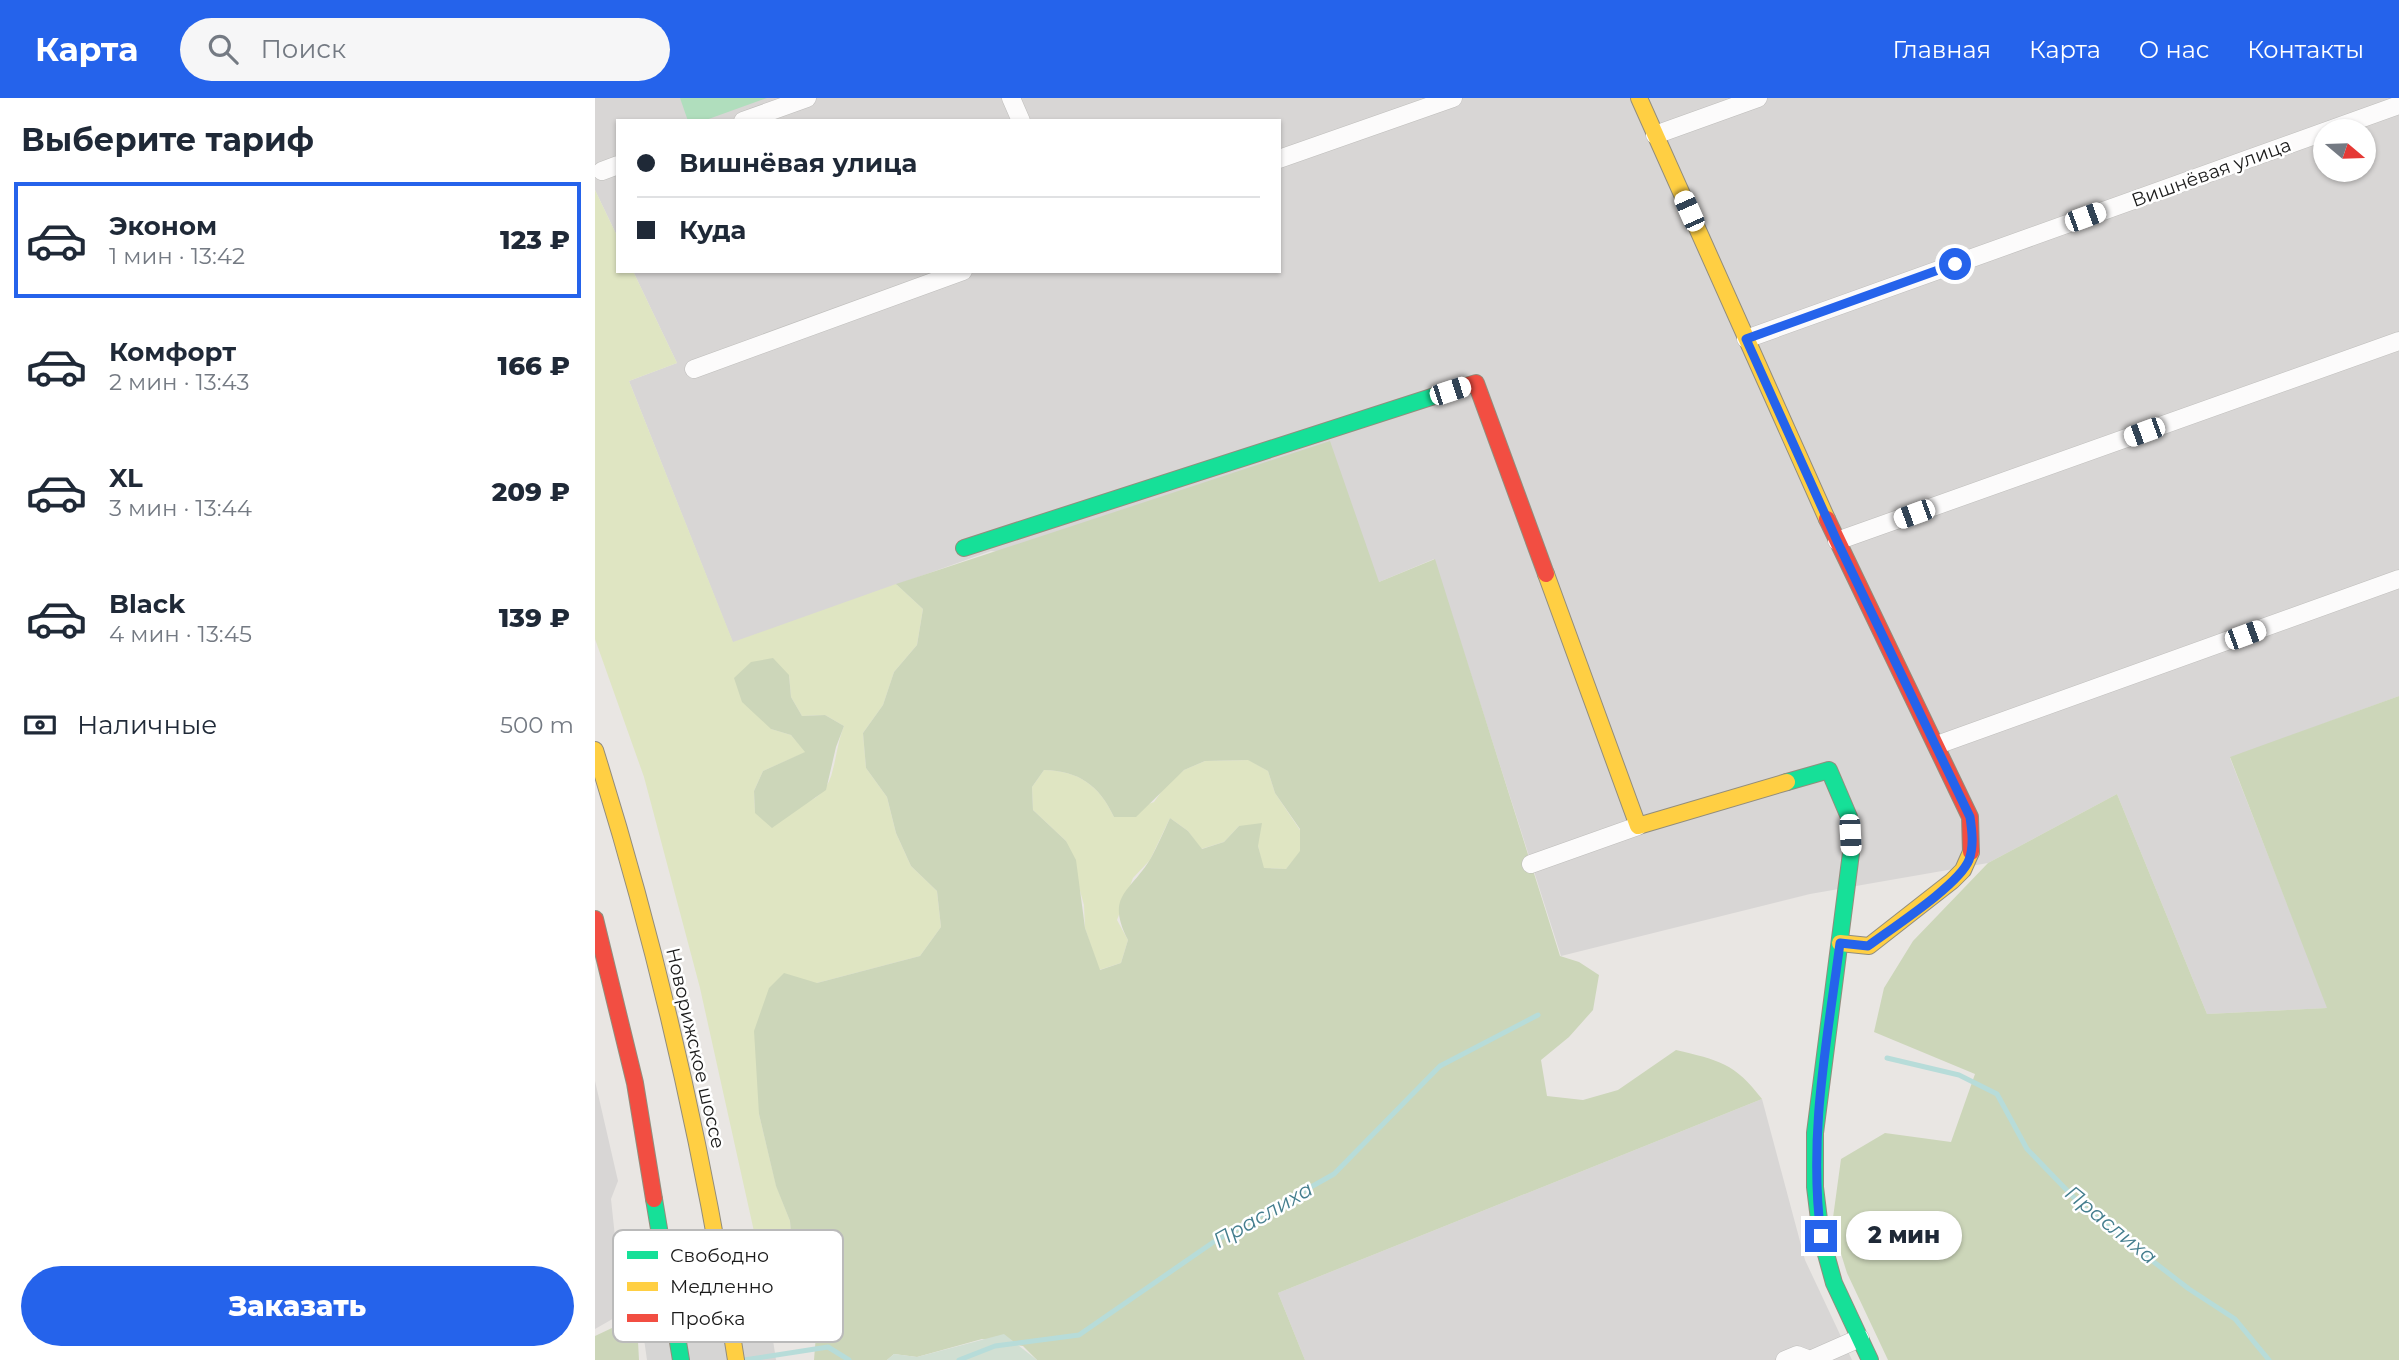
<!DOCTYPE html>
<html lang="ru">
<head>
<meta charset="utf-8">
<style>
  body { margin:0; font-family:Montserrat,sans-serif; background:#f6f6f7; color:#1f2937; height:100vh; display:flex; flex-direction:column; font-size:26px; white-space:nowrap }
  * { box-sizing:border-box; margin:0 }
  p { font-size:23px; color:#747a83 }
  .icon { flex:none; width:38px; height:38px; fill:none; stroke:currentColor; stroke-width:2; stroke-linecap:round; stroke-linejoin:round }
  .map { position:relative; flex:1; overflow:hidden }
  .side { display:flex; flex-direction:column; background:#fff; width:595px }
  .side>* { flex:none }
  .hud { position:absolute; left:21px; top:21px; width:665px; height:154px; border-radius:0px; box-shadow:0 2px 5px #0004; display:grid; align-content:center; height:154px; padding:0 21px; background:#fff }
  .needle { width:46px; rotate:109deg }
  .controls { position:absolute; left:1718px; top:21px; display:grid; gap:14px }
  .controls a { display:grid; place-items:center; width:63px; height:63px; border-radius:50%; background:#fff; box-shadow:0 2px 5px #0004; font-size:35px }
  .end { position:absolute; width:32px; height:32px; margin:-16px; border:9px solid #2563eb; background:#fff; box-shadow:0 0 0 4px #fff }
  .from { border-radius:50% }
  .bubble { position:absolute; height:49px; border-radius:24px; background:#fff; box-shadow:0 2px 5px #0004; font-size:23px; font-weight:800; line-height:49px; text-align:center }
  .car { position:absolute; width:21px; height:42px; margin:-21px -10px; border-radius:9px; box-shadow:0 0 5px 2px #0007; background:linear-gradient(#fff 24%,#345 0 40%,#fff 0 76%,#345 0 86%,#fff 0) }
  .hud b { display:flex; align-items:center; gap:24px; height:66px; font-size:26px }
  .hud b+b { border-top:2px solid #e0e1e3 }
  .hud i { width:18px; height:18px; background:#1f2937 }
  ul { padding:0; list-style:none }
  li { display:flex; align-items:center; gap:21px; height:116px; margin:0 14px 10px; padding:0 7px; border:4px solid transparent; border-radius:0px }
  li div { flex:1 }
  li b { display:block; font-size:26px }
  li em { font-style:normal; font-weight:800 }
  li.current { border-color:#2563eb }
  li>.icon { width:63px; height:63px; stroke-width:1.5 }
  h2 { padding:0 21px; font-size:32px; line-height:84px }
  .pay { display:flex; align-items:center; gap:18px; height:77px; padding:0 21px; font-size:26px }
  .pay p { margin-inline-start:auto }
  .action { display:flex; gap:14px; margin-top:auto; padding:14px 21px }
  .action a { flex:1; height:80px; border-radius:42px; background:#2563eb; color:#fff; font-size:28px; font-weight:800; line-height:80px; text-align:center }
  header { display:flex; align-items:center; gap:42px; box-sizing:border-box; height:98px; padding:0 35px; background:#2563eb; color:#fff }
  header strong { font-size:33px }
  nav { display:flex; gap:38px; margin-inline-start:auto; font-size:24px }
  .search { width:490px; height:63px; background:#f6f6f7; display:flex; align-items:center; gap:18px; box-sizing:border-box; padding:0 24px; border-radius:38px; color:#747a83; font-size:26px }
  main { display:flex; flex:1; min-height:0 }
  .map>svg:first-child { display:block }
  .residential { fill:#d8d6d5; fill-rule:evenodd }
  .grass { fill:#dfe5c2; fill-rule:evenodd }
  .forest { fill:#ccd6b9; fill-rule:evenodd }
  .wetland { fill:#d1dfd2 }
  .pitch { fill:#b0debd }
  .pier { fill:#d6d5d4 }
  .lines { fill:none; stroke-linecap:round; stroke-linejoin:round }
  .stream { stroke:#b7dcd9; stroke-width:5 }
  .street-casing { stroke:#bebdbb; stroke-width:19 }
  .fast-casing { stroke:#928d7c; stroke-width:18 }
  .slow-casing { stroke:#928d7c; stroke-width:18 }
  .jam-casing { stroke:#928d7c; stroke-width:18 }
  .street { stroke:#fcfbfb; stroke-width:18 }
  .fast { stroke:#16e098; stroke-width:16 }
  .slow { stroke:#ffcf43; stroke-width:16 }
  .jam { stroke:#f24e42; stroke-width:16 }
  .route { stroke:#2563eb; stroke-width:9 }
  .labels { text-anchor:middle; stroke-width:5; stroke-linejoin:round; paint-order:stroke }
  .street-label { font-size:19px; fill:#1a1a1a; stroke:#fff }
  .water-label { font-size:21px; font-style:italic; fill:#447e8e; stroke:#fff }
  .key { fill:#fff; stroke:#bababa; stroke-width:2 }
  .key-label { font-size:19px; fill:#1a1a1a }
</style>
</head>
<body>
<header>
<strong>Карта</strong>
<div class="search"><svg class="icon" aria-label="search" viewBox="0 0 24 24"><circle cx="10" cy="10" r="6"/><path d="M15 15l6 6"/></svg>Поиск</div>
<nav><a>Главная</a><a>Карта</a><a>О нас</a><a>Контакты</a></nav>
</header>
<main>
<section class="side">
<h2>Выберите тариф</h2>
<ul>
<li class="current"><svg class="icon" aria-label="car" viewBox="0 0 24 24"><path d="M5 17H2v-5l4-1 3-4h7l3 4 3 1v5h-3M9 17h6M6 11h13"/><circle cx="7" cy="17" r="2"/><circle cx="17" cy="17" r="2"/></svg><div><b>Эконом</b><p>1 мин · 13:42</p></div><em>123 ₽</em></li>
<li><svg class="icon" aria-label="car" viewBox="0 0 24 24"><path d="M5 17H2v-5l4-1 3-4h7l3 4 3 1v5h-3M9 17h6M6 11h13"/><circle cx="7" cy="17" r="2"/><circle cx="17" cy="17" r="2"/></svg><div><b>Комфорт</b><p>2 мин · 13:43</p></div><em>166 ₽</em></li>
<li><svg class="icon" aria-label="car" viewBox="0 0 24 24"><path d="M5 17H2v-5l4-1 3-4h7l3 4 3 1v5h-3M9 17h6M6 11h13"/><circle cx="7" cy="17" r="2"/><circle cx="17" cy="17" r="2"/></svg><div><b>XL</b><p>3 мин · 13:44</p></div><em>209 ₽</em></li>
<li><svg class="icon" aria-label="car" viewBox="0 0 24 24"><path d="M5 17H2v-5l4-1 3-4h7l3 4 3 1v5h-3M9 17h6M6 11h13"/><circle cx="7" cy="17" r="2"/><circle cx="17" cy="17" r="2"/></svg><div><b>Black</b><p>4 мин · 13:45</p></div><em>139 ₽</em></li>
</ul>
<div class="pay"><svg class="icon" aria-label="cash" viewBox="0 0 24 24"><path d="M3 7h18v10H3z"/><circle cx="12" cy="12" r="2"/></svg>Наличные<p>500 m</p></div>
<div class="action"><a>Заказать</a></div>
</section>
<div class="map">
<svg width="1804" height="1262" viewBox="0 0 1804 1262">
  <rect width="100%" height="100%" fill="#e9e6e3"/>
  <path class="residential" d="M0,0h1804v598l-169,62 98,250 -121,6 -90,-220 -129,69 -178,31 -249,62 -127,-397 -55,23 -388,-31 -258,92 -104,-262 48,-18 -44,-92h646v-150h-661v117l-23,-48zM1731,33h38v39h-38z
    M0,983l23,100 -7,18 12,114 -28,16z
    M1167,1001l43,161 47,100h-547l-27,-67z"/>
  <path class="grass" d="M0,92l23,48v33h15l44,92 -48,18 104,261 163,-58 27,25 -6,36 -23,27 -11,33 -20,28 3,35 21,29 9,36 15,33 26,25 4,36 -21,29 -103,27 -58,95v36l17,71 14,36 3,37 -32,5 -61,-275 -56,-211 -49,-138zM194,577l2,22 11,19 23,-1 19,11c-6,15 -7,28 -11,43 -8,40 -45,38 -78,44l-1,-22 9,-20 43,-19 -15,-17 -20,-6z
    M654,662l19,11 7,22 25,37v22l-14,17 -23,-1 -5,-22 -19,-20 -15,16 -23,7 -13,-18 -18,-13 -20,42 -17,18 -16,42 11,20 -7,23 -22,7 -14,-42 -1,-23 -18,-64 -33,-31 -1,-23 12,-17c35,1 55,15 70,47l40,-15 13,-18 17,-14 21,-9z"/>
  <path class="forest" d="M735,343l49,141 56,-23 125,397 19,6 20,13 -6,35 -24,27 -28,23 6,36 36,4 35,-10 58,-40c42,10 59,13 86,49l-484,194 27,67h-268l-14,-14 -41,-7 -65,18 -23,-3 -7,6h-73l4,-50 -7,-20 -18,-32 -3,-37 -14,-35 -17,-72 -5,-83 15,-43 15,-15 33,10 103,-27 21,-29 -4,-36 -26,-25 -15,-33 -9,-36 -21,-29 -3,-35 20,-28 11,-33 23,-27 6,-36 -27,-25zM653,662l20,11 7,22 25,36v22l-14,18 -22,-1 -6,-22 4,-23 -23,3 -15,16 -22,7 -14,-18 -18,-13c-6,13 -12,27 -19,40 -21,35 -46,37 -23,82l-7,23 -21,7 -15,-42 -9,-68 -10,-19 -33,-31 -1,-23 12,-17c35,1 55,15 70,47h22l48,-47 21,-9z
    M178,560l16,17 2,22 11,19 23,-1 19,11 -8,21 -10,43 -54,38 -17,-15 -1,-22 9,-20 42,-19 -14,-17 -20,-6 -29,-27 -8,-24 17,-16z
    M1804,598v664h-511l-41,-87 -15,-48 9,-66 44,-26 66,9 24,-68 -101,-42 10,-44 29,-47 75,-78 129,-69 90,220 120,-6 -97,-251z
    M34,1222l8,3 2,37h-44v-24z"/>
  <path class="wetland" d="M409,1236l33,26h-150l7,-6 23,3z"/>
  <path class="pitch" d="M85,0h87l-64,23h-15z"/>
  <path class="pier" d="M173,1209l8,53h-129l-5,-35z"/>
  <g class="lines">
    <path class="stream" d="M1292,960l72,17 38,19 30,55 58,60 104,80 46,30 34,41
      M149,1262l84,-13 21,13
      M364,1262l36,-14 84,-11 136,-94 119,-67 106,-108 98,-51"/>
    <defs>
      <path id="street" d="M416,0l10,23
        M148,23l64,-23
        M1060,37l103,-37
        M684,61l174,-61
        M7,73l16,-6
        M1151,241l653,-234
        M99,271l269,-98
        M1242,443l562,-200
        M1342,647l462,-166
        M936,766l107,-38
        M1190,1262l12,-5 13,5 50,-22"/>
      <path id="fast" d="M369,450l489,-158
        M1192,684l42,-12 20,47 2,36 -36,280v54l6,49 13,47 36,77
        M59,1101l27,161"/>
      <path id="slow" d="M1044,0l188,421
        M951,476l92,252 149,-44
        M0,652c63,200 109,403 141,610
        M1245,845l29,3 83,-65 11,-11 8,-18"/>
      <path id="jam" d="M858,292l23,-7 70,191
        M1232,421l143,298 1,35
        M0,821l40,164 19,116"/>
    </defs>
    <use href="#street" class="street-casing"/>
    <use href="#fast" class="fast-casing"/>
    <use href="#slow" class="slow-casing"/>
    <use href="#jam" class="jam-casing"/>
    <use href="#street" class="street"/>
    <use href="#fast" class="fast"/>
    <use href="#slow" class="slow"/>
    <use href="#jam" class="jam"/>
  </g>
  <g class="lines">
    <path class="route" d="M1226,1138c-13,-101 6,-194 19,-293l28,3c24,-18 91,-61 101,-86 5,-14 3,-29 1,-43l-133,-276 -91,-202 209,-75"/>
  </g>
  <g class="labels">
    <g class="street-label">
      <text transform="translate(1616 74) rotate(-20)" y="7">Вишнёвая улица</text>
      <text transform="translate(101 950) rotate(77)" y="7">Новорижское шоссе</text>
    </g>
    <g class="water-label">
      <text transform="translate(668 1117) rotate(-30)" y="7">Праслиха</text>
      <text transform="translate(1516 1127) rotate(39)" y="7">Праслиха</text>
    </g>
  </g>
  <rect x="18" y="1132" width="230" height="112" rx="10" class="key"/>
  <rect x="32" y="1153" width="31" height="8" fill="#16e098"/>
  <rect x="32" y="1184" width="31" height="9" fill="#ffcf43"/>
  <rect x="32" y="1216" width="31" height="8" fill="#f24e42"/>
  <g class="key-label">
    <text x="75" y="1164">Свободно</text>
    <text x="75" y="1195">Медленно</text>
    <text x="75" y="1227">Пробка</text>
  </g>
</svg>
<div class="controls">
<a><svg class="needle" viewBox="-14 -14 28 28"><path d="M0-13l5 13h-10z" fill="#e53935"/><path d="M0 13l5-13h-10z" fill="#747a83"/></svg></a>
</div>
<i class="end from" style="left:1360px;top:166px"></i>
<i class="end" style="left:1226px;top:1138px"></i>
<div class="bubble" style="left:1251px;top:1113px;width:116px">2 мин</div>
<i class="car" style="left:1094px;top:113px;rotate:336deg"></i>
<i class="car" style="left:1490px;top:119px;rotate:70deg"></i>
<i class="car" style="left:855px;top:293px;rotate:72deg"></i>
<i class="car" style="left:1549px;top:334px;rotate:250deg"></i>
<i class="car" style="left:1319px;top:416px;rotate:250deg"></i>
<i class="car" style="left:1650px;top:537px;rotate:70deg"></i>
<i class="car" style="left:1255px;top:737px;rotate:177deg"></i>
<div class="hud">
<b><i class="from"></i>Вишнёвая улица</b>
<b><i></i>Куда</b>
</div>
</div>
</main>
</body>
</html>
